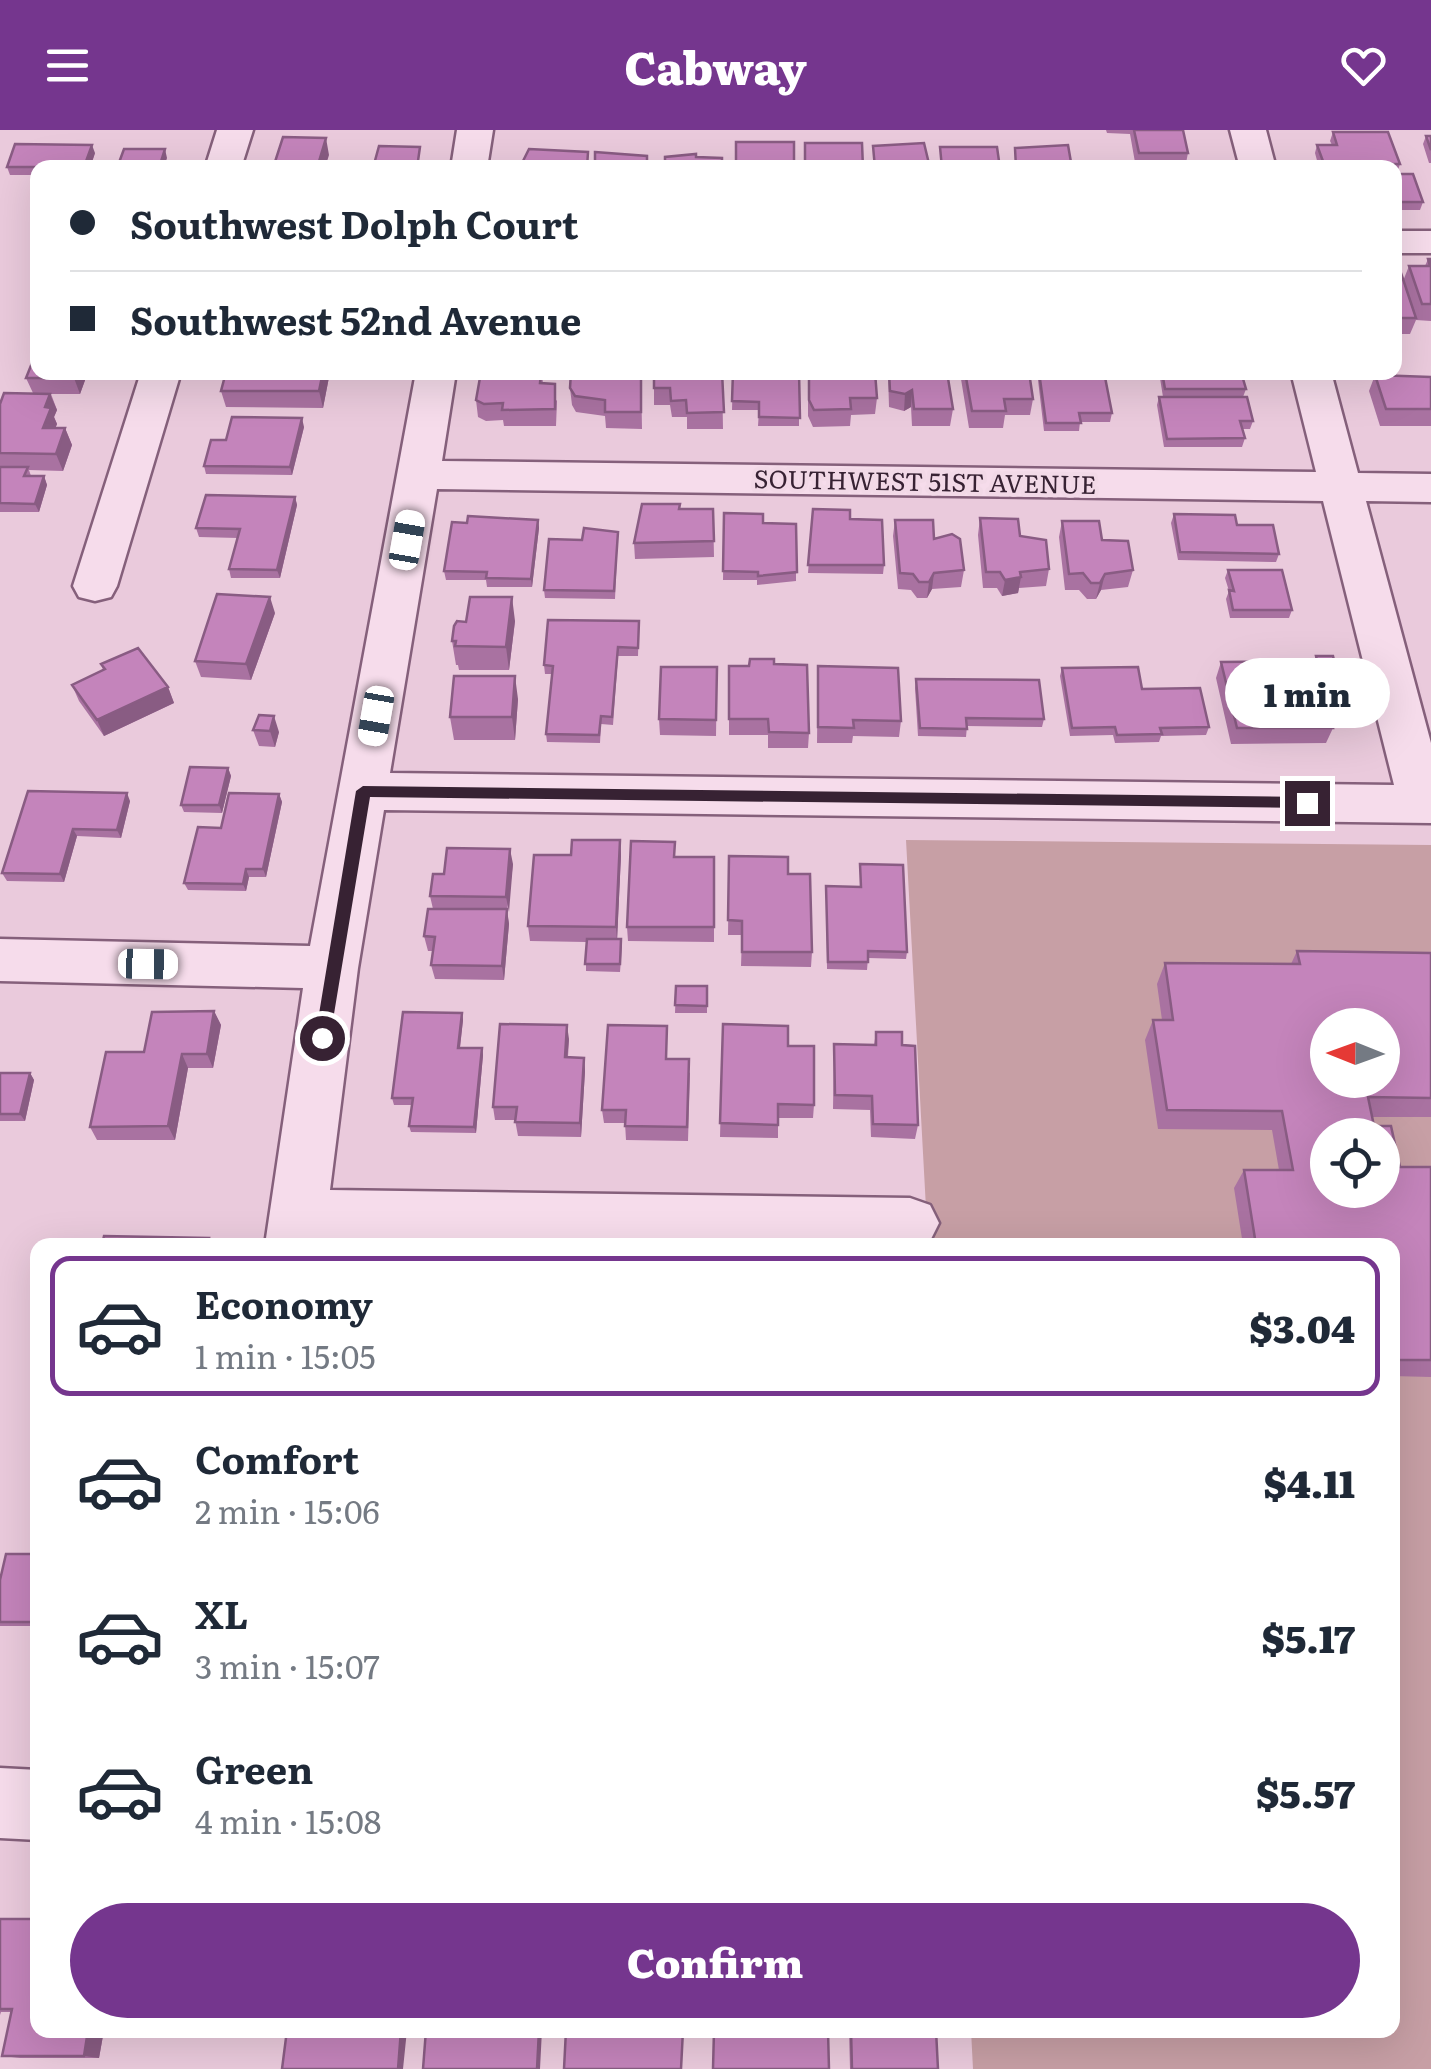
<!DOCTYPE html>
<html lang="en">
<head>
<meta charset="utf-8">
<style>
  body { margin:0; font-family:Literata,serif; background:#f6f6f7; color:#1f2937; height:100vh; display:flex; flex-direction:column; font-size:38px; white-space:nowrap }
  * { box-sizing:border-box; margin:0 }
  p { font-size:32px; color:#747a83 }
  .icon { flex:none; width:55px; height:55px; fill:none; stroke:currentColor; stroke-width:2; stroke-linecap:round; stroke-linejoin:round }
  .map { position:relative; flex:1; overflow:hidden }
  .panel { position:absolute; left:30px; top:1108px; width:1370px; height:800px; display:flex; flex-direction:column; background:#fff; border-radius:20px; box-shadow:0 10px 40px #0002 }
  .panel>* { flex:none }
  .top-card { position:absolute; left:30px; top:30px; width:1372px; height:220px; border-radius:20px; box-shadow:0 10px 40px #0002; display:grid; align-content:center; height:220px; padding:0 40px; background:#fff }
  .needle { width:65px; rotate:271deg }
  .fabs { position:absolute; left:1310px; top:878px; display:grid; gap:20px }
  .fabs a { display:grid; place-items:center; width:90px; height:90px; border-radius:50%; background:#fff; box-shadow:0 10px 40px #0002; font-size:50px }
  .end { position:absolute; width:45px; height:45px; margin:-22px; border:12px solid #372233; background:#fff; box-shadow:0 0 0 5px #fff }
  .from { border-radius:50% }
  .bubble { position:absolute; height:70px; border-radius:35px; background:#fff; box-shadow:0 10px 40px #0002; font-size:32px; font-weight:800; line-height:70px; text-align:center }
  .car { position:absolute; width:30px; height:60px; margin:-30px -15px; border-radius:12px; box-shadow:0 0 8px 2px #0007; background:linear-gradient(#fff 24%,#345 0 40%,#fff 0 76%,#345 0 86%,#fff 0) }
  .top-card b { display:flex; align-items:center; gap:35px; height:95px; font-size:38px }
  .top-card b+b { border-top:2px solid #e0e1e3 }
  .top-card i { width:25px; height:25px; background:#1f2937 }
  ul { padding:18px 0 0; list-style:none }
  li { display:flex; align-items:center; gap:30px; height:140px; margin:0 20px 15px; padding:0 20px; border:5px solid transparent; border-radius:20px }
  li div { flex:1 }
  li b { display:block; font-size:38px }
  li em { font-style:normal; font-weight:800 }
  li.active { border-color:#75368e }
  li>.icon { width:90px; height:90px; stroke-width:1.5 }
  .action { display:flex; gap:20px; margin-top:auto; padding:20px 40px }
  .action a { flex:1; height:115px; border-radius:60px; background:#75368e; color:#fff; font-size:40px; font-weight:800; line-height:115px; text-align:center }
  header { display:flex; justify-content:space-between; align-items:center; height:130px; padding:0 40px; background:#75368e; color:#fff; font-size:45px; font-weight:800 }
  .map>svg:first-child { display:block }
  .green { fill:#c79fa5; fill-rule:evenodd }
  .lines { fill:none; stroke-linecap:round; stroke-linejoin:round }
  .minor-casing { stroke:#85607b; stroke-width:5 }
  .minor { fill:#f6dceb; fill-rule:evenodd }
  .wall { fill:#a972a1 }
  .shaded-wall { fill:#895c83 }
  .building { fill:#c484bb; stroke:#895c83; stroke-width:2.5; fill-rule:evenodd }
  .route { fill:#372233 }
  .labels { text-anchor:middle; stroke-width:8; stroke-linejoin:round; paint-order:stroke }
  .far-street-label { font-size:25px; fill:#372233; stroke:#f2d9e7 }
</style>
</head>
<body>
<header><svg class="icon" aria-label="menu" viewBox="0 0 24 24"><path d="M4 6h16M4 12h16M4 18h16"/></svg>Cabway<svg class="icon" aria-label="heart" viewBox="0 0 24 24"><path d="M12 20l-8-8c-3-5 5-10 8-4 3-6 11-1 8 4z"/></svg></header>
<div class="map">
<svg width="1431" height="1939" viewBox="0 0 1431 1939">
  <rect width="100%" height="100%" fill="#eacadc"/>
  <path class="green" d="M906,710l525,5v1224h-458l-2,-39h421v-785h-464zM1328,895h54v55h-54zM1328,1005h54v55h-54z"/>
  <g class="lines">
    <defs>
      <path id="minor" d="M217,0h36l-12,38h-36z
        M457,0h36l-6,38h-36z
        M1230,0h36l10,38h-36z
        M1395,101h36v22h-36z
        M141,242h40l-64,214 -6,11 -16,4 -16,-4 -6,-11z
        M416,242h40l-14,89 874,11 -25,-100h40l27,101 73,1v28l-65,-1 65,242v80l-1047,-13 -26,158 -28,222 580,8 20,7 9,18 -9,18 -11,4 -595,-4 -1,4h-58l38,-257 -303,-7v-42l310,7zM437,359l886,12 71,284 -1004,-12z
        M0,1638l38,2v70l-38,-2z"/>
    </defs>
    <use href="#minor" class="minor-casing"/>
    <use href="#minor" class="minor"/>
  </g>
  <path class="wall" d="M1106,0h77l5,23 -3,15h-49l-6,-34 -23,-1z
    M1333,2l67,32 -3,9h-2v-5h-76l-4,-15 2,-8h15l-2,-4z
    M1426,6h5v27h-2l-6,-19z
    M95,23l-5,15h-52v7h-28l-3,-8z
    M1395,44l28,28 -3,8h-25z
    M1428,129h3v62l-15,-1 -6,14h-15v-67l8,14 6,-15h16z
    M88,242l-8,22h-29l6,16 -3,7 3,7 -2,4h10l7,17 -9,26 -34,-1 2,6h13l3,9 -8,27h-39v-108l33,-11 -7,-15z
    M330,242l-7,36 -97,-1 -5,-16z
    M481,242h61l1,12 14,17 -1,25h-52l-1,-6 -17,1 -8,-4 -2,-17z
    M641,242l1,57 -36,-1 -1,-12 -29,-4 -4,-7 -2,-17z
    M722,242l1,57h-36v-12h-15l-2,-12h-16v-17z
    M733,242h66v54h-41l1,-16h-27z
    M808,242l69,26 -2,16 -24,1 -1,11 -37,1 -5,-11z
    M888,242h59l6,37 -3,17h-38l-1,-19 -7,4 -15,-4z
    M962,242h67l4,27 -3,16h-25l-2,13h-34l-8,-49z
    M1039,242l73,41 -2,9h-30l-1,9h-35l-6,-51z
    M1159,242h82l5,17 -3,8 10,24 -3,8h-8l3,9 -3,9h-78l-7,-42 2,-8h4z
    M1375,245l56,2v49h-51l-11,-35z
    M304,297l-12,48 -86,-1 -2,-8 22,-26z
    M295,367l2,8 -17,73h-49l-2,-9 9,-31 -39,-1 -3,-9z
    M679,379h34l1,48 -79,2 -1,-16z
    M813,379l37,10 34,46 -1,9 -75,-1z
    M724,383l39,10 33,1v57l-39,4v-5h-34z
    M1174,384l63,11 42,29 -3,8 -98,-2 -7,-37z
    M980,388l40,18 29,33 -3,17 -27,2 -1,5 -16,3 -5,-8h-14l-5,-53z
    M538,390l1,8 -7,59h-45l-1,-7h-40l-2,-9z
    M895,390l39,19 30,31 -3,17 -29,2 -5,9h-10l-6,-8 -13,-1 -5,-53z
    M1062,391l40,19 31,30 -5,17 -27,3 -5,9h-9l-8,-9h-14l-6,-53z
    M618,402l-3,67 -70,-1 -1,-8 38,-50z
    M1228,440l64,40 -3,8h-59l-4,-19 3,-8 -4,-13z
    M275,483l-24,67 -50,-3 -6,-16z
    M515,491l-6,49h-50l-1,-5h-2l-4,-24z
    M639,491l-1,35h-20l-5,69 -12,-1 -1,19 -53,-1 -1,-8 6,-60h-7l-1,-9z
    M1316,526l20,13 -3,9 -14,-1 14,51 -7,15 -95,1 -15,-66 5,-16 93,-1z
    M101,534l67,23 6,16 -70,33 -25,-35 -7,-16 31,-15z
    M774,534l35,69 -1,15h-40v-13h-39v-69z
    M818,536l83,55 -2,16 -46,-1 -1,7h-35z
    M717,537l-1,69 -56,-1 -1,-16z
    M1062,538l80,21 67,38 -3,8 -45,1 -2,6 -44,1 -2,-8 -43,1 -10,-60z
    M916,549l128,40 -2,8 -75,-1 -1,11 -48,-1 -3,-48z
    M518,569l-3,41h-61l-4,-23z
    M253,600l26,2 -4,15 -16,-1z
    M228,638l3,8 -9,37 -38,-1 -3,-7z
    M28,661l102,10 -9,37 -44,-2 -13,46 -57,-1 -5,-8z
    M279,664l3,8 -16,75h-17l-3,14 -58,-1 -4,-7 37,-55z
    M620,710l1,15 -4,84 5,7 -2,26 -34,-1v-29l-56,-1 -2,-15 43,-71z
    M729,726l59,18 24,78 -1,15 -70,-1 1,-31h-14z
    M675,727h39v85l-86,-1 -1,-14z
    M513,734l-6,48 2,12 -5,56 -69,-1 -4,-14 2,-14h-5l-4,-15 9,-27 -3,-13 14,-22z
    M860,734l47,88 -1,7 -38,-1 -1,12 -40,-1 -1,-83 34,1z
    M1297,821l134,2v164h-59l2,9 26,41h31v210l-39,-1v-131h-149l-9,-57 10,-18h35l-7,-40 -114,-1 -13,-89 8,-20h9l-5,-36 8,-21 126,1z
    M676,856h31v27h-32z
    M214,881l7,14 -8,43h-25l-13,72h-78l-7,-13 54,-75z
    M462,883l1,7 -3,28h22l1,7 -7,78 -65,-1 -2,-6 3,-21h-18l-2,-7z
    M723,894l65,22 26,59 -1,13h-35v20l-58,-1z
    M667,896v33l23,14 -2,68 -62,-1 -1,-17h-21l-2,-13z
    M876,902l26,13 16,80 -3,14 -44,-2 -1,-27 -37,-1 1,-65 40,1z
    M569,909l-1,18 16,1 1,13 -4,66 -63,-1 -3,-16h-20l-2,-13z
    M0,943h30l4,7 -9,41h-25z
    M38,1424v72h-38v-46z
    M0,1789l38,111h66l-5,28h-79l-18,-2 9,-44h-10l-1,3z
    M849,1900h87l2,39h-88z"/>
  <path class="shaded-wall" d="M326,8l3,17 -4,13h-8z
    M92,15l3,8 -5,15h-6z
    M165,19l2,9 -3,10h-5z
    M76,242h12l-8,22 -6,-16z
    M323,242h7l-7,36 -4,-17z
    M912,260l-1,17 -7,4 1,-17z
    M50,264l7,16 -3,7 3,7 -8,21 -6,-17 2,-21z
    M302,288l2,9 -12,48 -2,-8z
    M65,298l7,17 -9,26 -7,-17z
    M44,346l3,9 -8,27 -4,-8z
    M295,367l2,8 -17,73 -3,-8z
    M538,390l1,8 -7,59 -1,-8z
    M934,443l-2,16 -5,9 2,-16z
    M1105,444l-4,16 -5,9 4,-16z
    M1021,447l-3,16 -16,3 3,-16z
    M270,467l5,16 -24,67 -5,-16z
    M512,467l3,24 -6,49 -3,-23z
    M515,546l3,23 -3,41 -3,-23z
    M168,557l6,16 -70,33 -7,-16z
    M274,586l5,16 -4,15 -5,-16z
    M228,638l3,8 -9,37 -3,-8z
    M127,663l3,8 -9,37 -4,-8z
    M279,664l3,8 -16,75 -3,-8z
    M73,699l4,7 -13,46 -4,-8z
    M620,710l1,15 -4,87 -1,-15z
    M510,719l3,15 -4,48 -3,-15z
    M246,739l3,8 -3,14 -3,-7z
    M507,779l2,15 -5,56 -2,-14z
    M214,881l7,14 -8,43 -6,-14z
    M462,883l1,7 -4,35 -1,-7z
    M567,895l2,14 -3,32 -1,-14z
    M482,918l1,7 -7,78 -2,-6z
    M182,924l6,14 -13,72 -7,-14z
    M584,928l1,13 -4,66 -1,-14z
    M30,943l4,7 -9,41 -5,-7z
    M88,1900h16l-5,28 -15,-2z
    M401,1900h6l-4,39h-5z
    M539,1900h3l-2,39h-3z"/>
  <path class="building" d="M1134,0h49l5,23h-49z
    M1333,2h55l12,32h-76l-7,-19h20z
    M1426,6h5v14z
    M283,7l43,1 -9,30h-44z
    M736,12h58v26h-58z
    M805,13h57l1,25h-58z
    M924,13l6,25h-55l-2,-22z
    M15,14l77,1 -8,22h-77z
    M1068,15l4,23h-56l-1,-20z
    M379,16l41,1 -3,21h-44z
    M940,17h57l3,21h-58z
    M124,19h41l-6,19h-42z
    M529,19l59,3 -1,16h-65l-1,-3z
    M595,22l52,4v12h-52z
    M696,24v3l26,1v10h-57v-11z
    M1395,44h18l10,28h-28z
    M1428,129h3v45h-9l-13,-38h21z
    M1395,137h4l17,51h-21z
    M38,218v24h38l-2,6h-48z
    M226,242h97l-4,19h-98z
    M481,242h60l-1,11 15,1v25l-53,1 1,-7 -19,1 -8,-4z
    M571,242h70v40h-36v-12l-30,-4 -5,-8z
    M654,242h68l2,40 -37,1 -1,-13 -15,1 -1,-13h-16z
    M733,242h66l1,46 -41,-1v-15l-27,-1z
    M809,242h66l2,26h-27l1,11 -37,1 -5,-10z
    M889,242h58l6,37h-39l-2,-19 -7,4 -15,-3z
    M965,242h64l4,27h-29l2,12h-34z
    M1039,242h65l8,41h-33l2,10h-35z
    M1162,242h79l5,17h-81z
    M1375,245l56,2v32h-45z
    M4,263l46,1 -5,13 6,1 -8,20h22l-9,26 -56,-1v-49z
    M1159,267h88l6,24h-13l5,17 -78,1z
    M232,287l70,1 -12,49 -86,-1 7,-26h15z
    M0,337h28l-4,9h20l-9,28 -35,-1z
    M206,365l89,2 -18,73 -48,-1 11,-40 -44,-1z
    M642,374h38l-1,5h34l1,32 -80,2z
    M813,379l37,1v9l32,1 2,45h-76z
    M724,383l39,1v9l33,1 1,48 -39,4v-4l-35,-1z
    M1174,384l61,1 2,10h36l6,29 -99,-2z
    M468,386l70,4 -7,59 -45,-1 1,-6 -43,-1 8,-49 15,1z
    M980,388l38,1 2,17 26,4 3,29 -29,3 1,5 -16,3 -5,-8h-14z
    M895,390h38l1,19 18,-5 8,5 4,31 -30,3 -5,9h-10l-6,-8 -13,-1z
    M1062,391h37l3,19 26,1 5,29 -28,4 -5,9h-9l-8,-10 -14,1z
    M584,398l34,4 -4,59 -70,-1 5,-51 33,1z
    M1228,440h54l10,40h-59l-4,-20 5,1z
    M217,464l53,3 -24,67 -51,-3z
    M470,467h42l-6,50 -51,-1 1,-5h-4l2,-15 3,-5 9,1z
    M548,490l91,1 -1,27 -20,-1 -6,70 -11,-1 -2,19 -53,-1 7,-68 -9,-1z
    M138,518l30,39 -71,33 -25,-35 33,-16 -4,-5z
    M1316,526h17l3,13h-17z
    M750,529h24v5l33,1 2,68 -40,-1 -1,-13h-39v-53h20z
    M1315,531l18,67h-96l-16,-66z
    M818,536l80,2 3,53 -48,-1 1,8 -36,-1z
    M661,537h56l-1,53 -57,-1z
    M1138,537l4,22 58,-1 9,39 -49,1 2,6 -45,1 -2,-8 -43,1 -10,-60z
    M454,546h61l-3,41h-62z
    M916,549l123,1 5,39 -78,-1 1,11 -47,-1z
    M259,585l15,1 -4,15 -17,-1z
    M190,637l38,1 -9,37h-38z
    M28,661l99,2 -10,37 -44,-1 -13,45 -58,-1z
    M229,663l50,1 -16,75h-17l-3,15 -59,-1 14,-56 23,1z
    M572,710h48l-4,87 -88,-1 6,-71h37z
    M631,711l44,1 -1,15h40v70h-87z
    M447,718l63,1 -4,48 -76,-1 3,-22h11z
    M729,726l59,1v17h22l2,78h-70v-31l-14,-1z
    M860,734l43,1 4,87 -39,-1v11h-40l-2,-76 35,1z
    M428,779h79l-5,57 -71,-1 4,-28 -11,-1z
    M587,809h34l-1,25h-35z
    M1297,821l134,2v145l-63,-1 6,29h17l9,41h31v193h-39v-115h-136l-12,-75h49l-11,-59 -115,-1 -14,-90h20l-8,-57 135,1zM1328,895h54v55h-54zM1328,1005h54v55h-54z
    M676,856h31v20l-32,-1z
    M214,881l-7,43h-25l-14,72 -78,1 16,-75h38l8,-40z
    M403,882l59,1 -4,35h24l-8,79 -65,-1 4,-28h-21z
    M500,894l67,1 -2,32 19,1 -4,65 -65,-1 2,-15h-24z
    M723,894l65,2v20h26v59l-36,-1v21l-58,-2z
    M608,895l59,1 -1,33h23l-2,68 -62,-1 1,-16h-24z
    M876,902h26v13l13,1 3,79 -45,-1 -1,-28 -37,-1 -1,-51 42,1z
    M0,943h30l-10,41h-20z
    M104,1106l105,2 -2,7h-105z
    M6,1424h32v68h-38v-42z
    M0,1789h38v111h50l-4,26h-82l10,-47h-12z
    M287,1900h114l-3,39h-116z
    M426,1900h113l-2,39h-114z
    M566,1900h117l-2,39h-117z
    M714,1900h114l1,39h-116z
    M851,1900h85l2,39h-86z"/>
  <path class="route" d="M363,656l944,11 7,6 -7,5 -937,-11 -40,241 -8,7 -7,-7 41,-247z"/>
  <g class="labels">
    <g class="far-street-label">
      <text transform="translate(925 352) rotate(1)" y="9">SOUTHWEST 51ST AVENUE</text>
    </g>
  </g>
</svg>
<div class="fabs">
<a><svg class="needle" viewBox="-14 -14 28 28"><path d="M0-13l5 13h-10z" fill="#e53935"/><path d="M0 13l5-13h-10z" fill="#747a83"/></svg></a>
<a><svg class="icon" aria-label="locate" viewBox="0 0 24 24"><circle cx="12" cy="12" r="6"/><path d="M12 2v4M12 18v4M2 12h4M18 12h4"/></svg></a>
</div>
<i class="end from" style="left:322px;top:908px"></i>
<i class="end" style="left:1307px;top:673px"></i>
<div class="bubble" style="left:1225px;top:528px;width:165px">1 min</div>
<i class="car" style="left:407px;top:410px;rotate:10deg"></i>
<i class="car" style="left:376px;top:586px;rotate:190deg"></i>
<i class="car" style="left:148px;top:834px;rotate:91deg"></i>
<div class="top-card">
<b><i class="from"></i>Southwest Dolph Court</b>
<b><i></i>Southwest 52nd Avenue</b>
</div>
<section class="panel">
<ul>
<li class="active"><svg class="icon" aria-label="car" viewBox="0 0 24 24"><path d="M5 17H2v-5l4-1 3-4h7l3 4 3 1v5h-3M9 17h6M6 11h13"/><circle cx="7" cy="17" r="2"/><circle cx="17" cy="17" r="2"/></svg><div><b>Economy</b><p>1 min · 15:05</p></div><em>$3.04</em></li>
<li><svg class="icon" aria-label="car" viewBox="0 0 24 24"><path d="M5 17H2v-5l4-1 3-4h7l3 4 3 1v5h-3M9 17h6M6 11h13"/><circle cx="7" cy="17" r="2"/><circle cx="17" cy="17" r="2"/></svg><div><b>Comfort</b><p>2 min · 15:06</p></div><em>$4.11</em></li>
<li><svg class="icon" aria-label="car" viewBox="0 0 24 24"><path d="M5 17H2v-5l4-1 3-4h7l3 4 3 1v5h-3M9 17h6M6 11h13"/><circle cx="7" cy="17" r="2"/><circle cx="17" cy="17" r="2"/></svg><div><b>XL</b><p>3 min · 15:07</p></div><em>$5.17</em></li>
<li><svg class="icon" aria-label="car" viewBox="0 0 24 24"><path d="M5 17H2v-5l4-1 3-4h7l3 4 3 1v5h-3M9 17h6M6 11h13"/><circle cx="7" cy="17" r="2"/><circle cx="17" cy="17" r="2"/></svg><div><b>Green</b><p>4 min · 15:08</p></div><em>$5.57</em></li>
</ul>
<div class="action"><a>Confirm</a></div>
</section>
</div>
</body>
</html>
